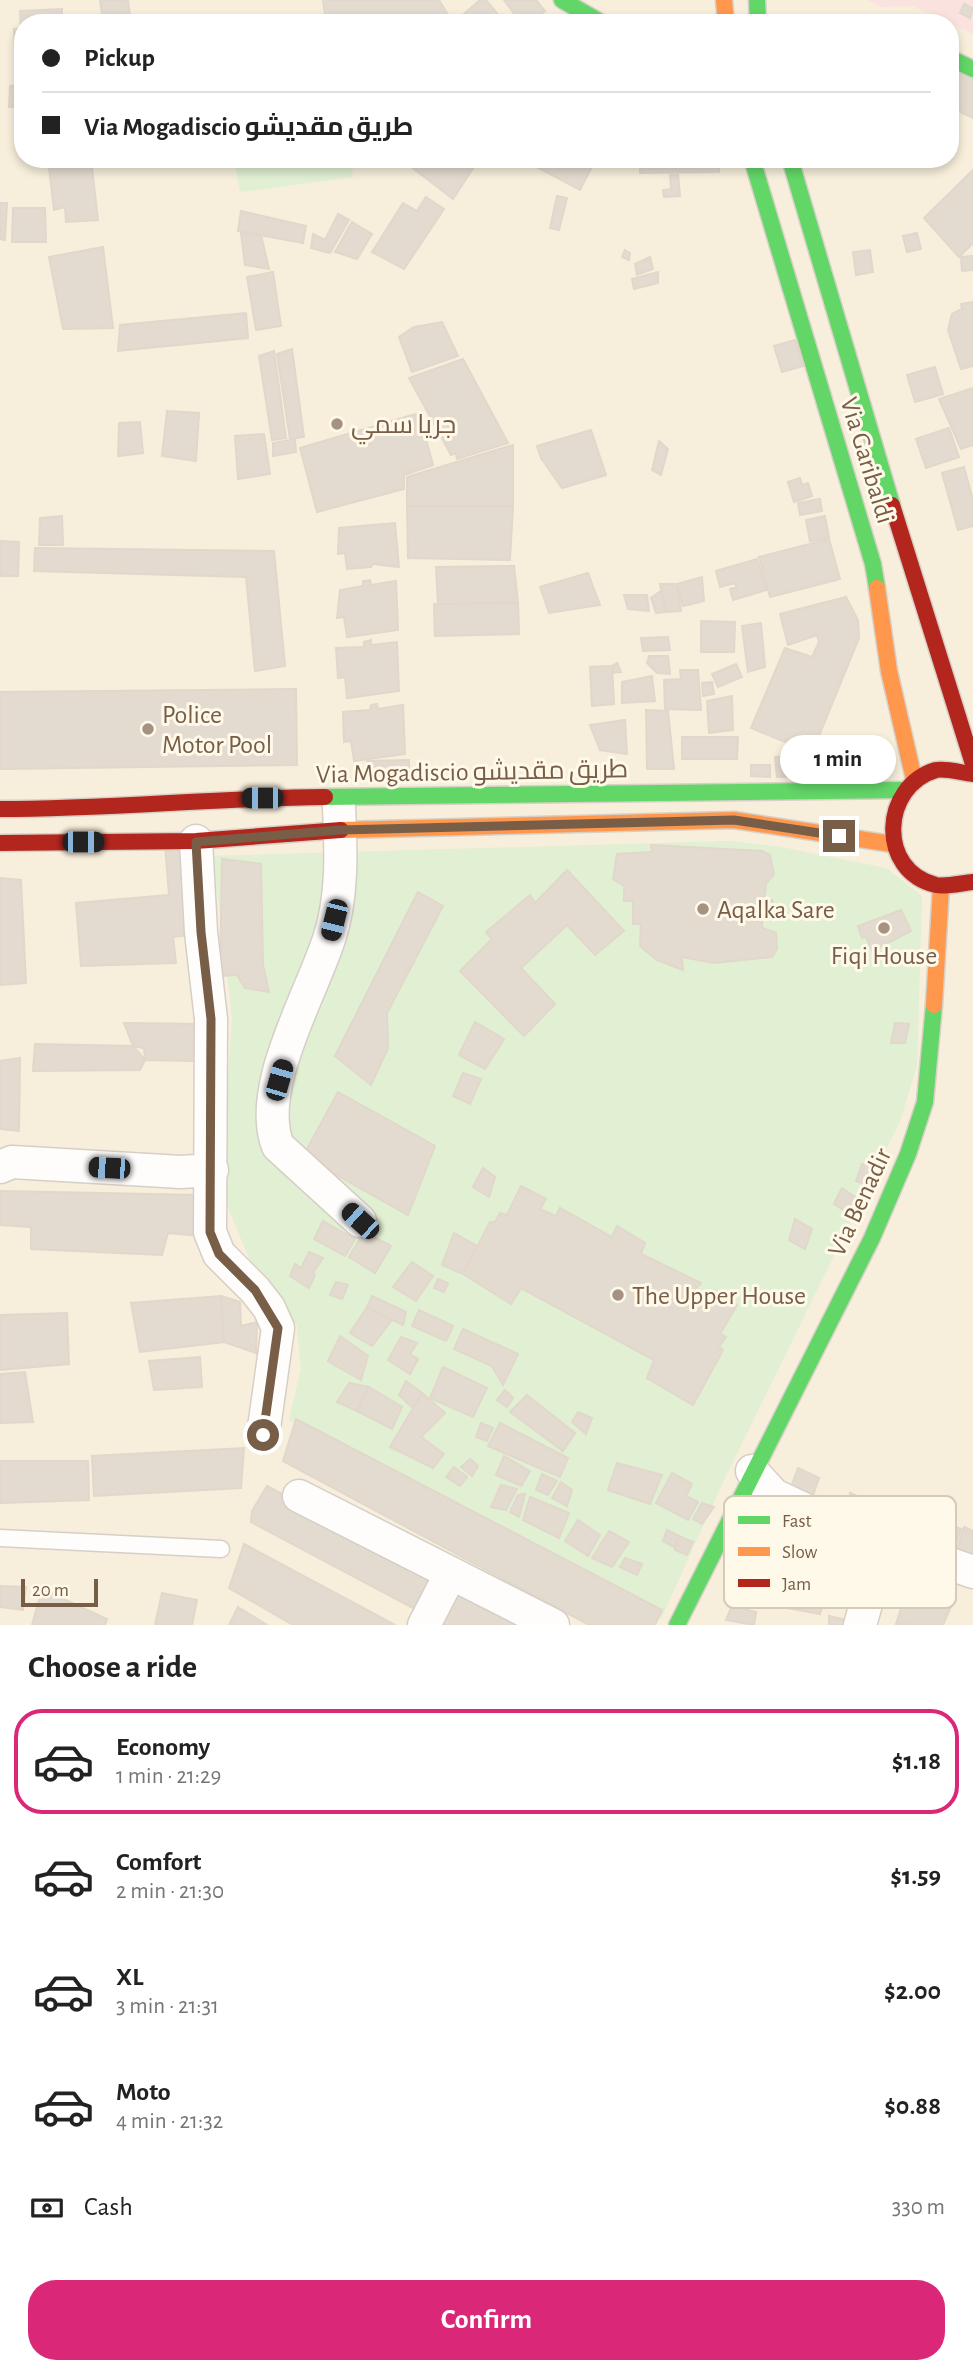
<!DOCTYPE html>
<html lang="en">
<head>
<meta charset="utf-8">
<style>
  body { margin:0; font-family:"Alegreya Sans",Cairo,sans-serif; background:#f2f2f2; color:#222; height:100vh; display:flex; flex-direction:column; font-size:26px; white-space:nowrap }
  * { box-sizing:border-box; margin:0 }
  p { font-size:23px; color:#767676 }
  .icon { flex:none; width:38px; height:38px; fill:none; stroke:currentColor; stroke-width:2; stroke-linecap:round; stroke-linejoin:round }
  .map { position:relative; height:1625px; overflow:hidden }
  .sheet { display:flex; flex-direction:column; background:#fff; flex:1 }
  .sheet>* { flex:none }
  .hud { position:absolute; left:14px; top:14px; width:945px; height:154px; border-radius:28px; box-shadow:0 4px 10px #0003; display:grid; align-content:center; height:154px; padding:0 28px; background:#fff }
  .scale { position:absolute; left:21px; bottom:18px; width:77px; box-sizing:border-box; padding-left:7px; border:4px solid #785d47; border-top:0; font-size:19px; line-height:24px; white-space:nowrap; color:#785d47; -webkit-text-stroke:5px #fff9ea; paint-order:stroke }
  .end { position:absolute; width:32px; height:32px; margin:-16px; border:9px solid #785d47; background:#fff; box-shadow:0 0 0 4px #fff }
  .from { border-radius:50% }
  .bubble { position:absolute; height:49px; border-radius:24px; background:#fff; box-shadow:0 4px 10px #0003; font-size:23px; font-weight:700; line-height:49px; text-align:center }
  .car { position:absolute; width:21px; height:42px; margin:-21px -10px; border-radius:9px; box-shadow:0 0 5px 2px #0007; background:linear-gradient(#222 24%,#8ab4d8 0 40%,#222 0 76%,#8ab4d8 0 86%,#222 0) }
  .hud b { display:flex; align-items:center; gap:24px; height:66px; font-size:26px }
  .hud b+b { border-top:2px solid #e0e0e0 }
  .hud i { width:18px; height:18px; background:#222 }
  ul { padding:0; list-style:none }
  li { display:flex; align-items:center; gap:21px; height:105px; margin:0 14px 10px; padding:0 14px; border:4px solid transparent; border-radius:28px }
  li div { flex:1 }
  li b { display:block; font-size:26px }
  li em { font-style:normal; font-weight:700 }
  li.on { border-color:#db2777 }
  li>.icon { width:63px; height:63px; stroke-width:1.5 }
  h2 { padding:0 28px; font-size:32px; line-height:84px }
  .pay { display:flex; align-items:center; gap:18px; height:77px; padding:0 28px; font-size:26px }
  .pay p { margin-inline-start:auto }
  .button { display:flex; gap:14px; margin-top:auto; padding:14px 28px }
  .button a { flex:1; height:80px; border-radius:28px; background:#db2777; color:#fff; font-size:28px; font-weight:700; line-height:80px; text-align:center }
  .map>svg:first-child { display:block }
  .residential { fill:#f7eedb; fill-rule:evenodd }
  .medical { fill:#fae2df }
  .green { fill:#e1efd2 }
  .building { fill:#e4dbd0; stroke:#e1d7cb; stroke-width:2 }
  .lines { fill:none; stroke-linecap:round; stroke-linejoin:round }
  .lane-casing { stroke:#d6cfc6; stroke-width:19 }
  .street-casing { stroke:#d6cfc6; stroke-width:35 }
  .fast-casing { stroke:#d7d0c7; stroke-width:19 }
  .slow-casing { stroke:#d7d0c7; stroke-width:19 }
  .jam-casing { stroke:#d7d0c7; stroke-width:19 }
  .lane { stroke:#fefdfc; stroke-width:16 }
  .street { stroke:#fefdfc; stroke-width:32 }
  .fast { stroke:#63d668; stroke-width:16 }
  .slow { stroke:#ff974d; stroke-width:16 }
  .jam { stroke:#b3261e; stroke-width:16 }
  .route { stroke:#785d47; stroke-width:9 }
  .poi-dot { fill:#a59280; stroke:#fff9ea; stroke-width:2.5 }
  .labels { text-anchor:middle; stroke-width:6; stroke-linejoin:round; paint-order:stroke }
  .poi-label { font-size:26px; fill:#785d47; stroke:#fff9ea; text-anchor:start }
  .street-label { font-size:26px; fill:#785d47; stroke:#fff9ea }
  .key { fill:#fff9ea; stroke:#d6cab9; stroke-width:2 }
  .key-label { font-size:19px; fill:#785d47 }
</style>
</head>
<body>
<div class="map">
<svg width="973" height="1625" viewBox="0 0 973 1625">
  <rect width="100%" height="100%" fill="#f8f3e9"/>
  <path class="residential" d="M0,0h973v1625h-973zM23,23h927v136h-927z"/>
  <path class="medical" d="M868,0h105v34l-60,-28 -32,1z"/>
  <path class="green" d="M234,159h117l2,18 -113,15z
    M729,841l52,6 105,21 36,28 -5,169 -16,54 -178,363 -62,137 -372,-199 12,-51 -4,-43 -48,-68 -20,-48 -7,-42 10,-151 -19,-161z"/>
  <path class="building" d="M100,0h28l3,23h-28z
    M323,0h116l14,23h-127z
    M480,0h6l19,23h-46l-2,-3z
    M504,0h32l9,11 -17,12h-7z
    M964,4l9,4 -3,10 -10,-5z
    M62,9v14h-39v29h-8l-1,-23h7l-1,-18z
    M217,16v7h-17v-5z
    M950,64l23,11v43l-23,-11z
    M23,85v20l-14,2 1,-21z
    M23,111v32l-7,1 1,-32z
    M48,159h43l7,61 -32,2 -1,-15 -11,3z
    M401,159h78l-26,40z
    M522,159h74l-16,31z
    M640,159h79v13l-79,1z
    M973,170v73l-14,14 -35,-39z
    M678,174l2,22 -16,1 -1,-7 8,-1 -1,-14z
    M557,196l10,2 -8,32 -9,-2z
    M426,197l18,12 -40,60 -32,-17 31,-49 14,8z
    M0,203h7l-2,37 -5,-1z
    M13,208h32l1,34h-34z
    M241,211l65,15 -3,17 -65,-12z
    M338,214l11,6 -19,33 -19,-5 2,-14 12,6z
    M352,222l20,12 -15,25 -22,-7z
    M241,233l20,2 8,34 -24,-4z
    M917,233l4,16 -14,3 -4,-16z
    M103,247l10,81 -50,1 -14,-72z
    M625,250l5,3 -1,7 -7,-3z
    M870,250l3,22 -17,3 -3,-23z
    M973,256v14l-11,1 -1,-14z
    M650,257l3,12 -16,6 -2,-11z
    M273,272l8,54 -25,4 -9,-53z
    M658,272v11l-24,6 -2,-10z
    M973,302v64l-12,3 -13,-39 4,-16 10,-5 -1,-5z
    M246,313l2,25 -130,13 2,-26z
    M442,322l16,34 -46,16 -13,-35 15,-10z
    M795,340l8,26 -21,6 -8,-26z
    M292,349l12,88 -14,2 -13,-85z
    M274,351l12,87 -14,2 -13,-84z
    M463,359l45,84 -51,16 -1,-6 -5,2 -42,-77z
    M935,367l8,27 -28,8 -8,-27z
    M973,388v57l-12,4 -22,-50z
    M167,411l32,2 -3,48 -34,-5z
    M419,413l14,52 -29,10v14l-87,23 -17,-64z
    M140,422l3,31 -25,3 1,-33z
    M949,428l10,29 -33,11 -10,-29z
    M591,430l15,45 -44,13 -21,-30 -4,-12z
    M264,434l6,40 -32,5 -3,-43z
    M295,439l1,13 -23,4v-13z
    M659,441l9,8 -7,26 -9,-5z
    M513,445v61h-106v-29z
    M964,467l9,33v26l-15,4 -16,-57z
    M800,478l2,7 6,-2 4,13 -18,6 -6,-20z
    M820,499l2,12 -22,4 -2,-12z
    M407,506h106l-3,54 -102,-2z
    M62,516l1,29h-24l1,-27z
    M825,516l4,22 -19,3 -4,-21z
    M395,523l4,44 -26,-3 -2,3 -24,2 -2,-16 -7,1 1,-26z
    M829,539l11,40 -70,18 -11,-40z
    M0,541l19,1 -1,34h-18z
    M35,548l239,3 11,115 -30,5 -9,-94 -212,-6z
    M757,559l9,31 -33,10 -3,-11 7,-2 -2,-4 -15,4 -4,-16z
    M514,566l4,37 -80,1 -2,-37z
    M588,573l12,32 -51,8 -9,-26z
    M702,577l2,24 -21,5 -6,-22z
    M370,580l1,5 25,-4 2,49 -51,7 -3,-20 -7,1 3,-28 23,-4v-5z
    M660,584h17l4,27 -15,1z
    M661,591l5,21 -10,1 -5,-15z
    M624,595h23l2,16 -21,-2z
    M846,597l12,23 1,18 -47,115 -61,-25 34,-80 27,9 7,-15 -2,-7 -29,10 -8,-31z
    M518,603l1,31 -84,2 -1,-32z
    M701,621l34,1 -1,30h-33z
    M761,623l4,44 -17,5 -6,-46z
    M668,637l2,13 -27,1 -2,-13z
    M371,640v5l26,-3 2,49 -52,7 -2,-21 -7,1 -2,-30 28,-1v-5z
    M649,656h19l2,18 -13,-1 -10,-10z
    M617,663l4,9 -8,1 -1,-7z
    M736,664l6,13 -24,10 -6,-13z
    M612,666l2,38 -22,2 -2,-39z
    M680,670h18l3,40 -36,-1 -1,-29 17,-1z
    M652,676l3,25 -33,2v-21z
    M712,682l2,12 -11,2 -1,-13z
    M296,689l1,76 -297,4v-77z
    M732,696l1,34 -24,3 -2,-32z
    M377,704l1,5 25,-4 2,49 -51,7 -3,-20 -7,1 -1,-30 27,-2 1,-5z
    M646,710l22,1 6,58h-27z
    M625,720l2,34 -27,-4 -10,-25z
    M682,737h56l-1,22h-55z
    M798,756l2,20 -23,1 -2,-20z
    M409,760v14l-41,1 -1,-14z
    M751,765h19v12l-19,-1z
    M165,845h31l3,89 -26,3 3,26 -95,3 -5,-63 93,-8z
    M651,845l111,6 8,4 4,19 -8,10 -2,16h8l2,6 -12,12v10l14,5 1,16 -5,8 -58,6 -32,-6 1,13 -26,-10 -17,-14 1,-22h-8v-23h-9v-15l-11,-7 4,-25 35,-2z
    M222,859l39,5 2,101 6,27 -24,-4 -8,-13 -17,1z
    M567,870l57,61 -29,24 -28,-30 -46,43 34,36 -31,32 -64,-65 32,-32 -6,-7 44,-37 5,8z
    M0,878l21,2 5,103 -26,2z
    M418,892l25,14 -56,107 1,35 -17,37 -36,-29z
    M901,910l10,21 -39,20 -6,-14 -4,1 -4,-12z
    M475,1022l29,17 -19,30 -26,-14z
    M124,1023l79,1 -6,37 -52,-1 -1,-12 -11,-2z
    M895,1023l14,1 -4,19h-14z
    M35,1044l98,2 12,14 -5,10 -107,1z
    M20,1058l-1,73 -19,-2v-68z
    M463,1073l18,6 -11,25 -17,-8z
    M338,1092l97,54 -27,69 -105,-59z
    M862,1164l13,4 -6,17 -13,-4z
    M483,1168l12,9 -6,20 -16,-10z
    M521,1186l25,13 -6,10 16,7 4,-8 52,29 5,-11 28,17 -4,11 60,29 -7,8 15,9 5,-10 23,15 -17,29 6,3 -7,10 4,3 -30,55 -46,-27 7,-18 -133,-72 -10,16 -48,-30 27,-52h5l5,-9 7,2z
    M842,1188l13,9 -7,16 -14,-9z
    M0,1191l200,4v41l-32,-3 -6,22 -131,-6v-22l-31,-2z
    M795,1219l17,10 -7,20 -16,-9z
    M323,1221l32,18 -10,17 -31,-17z
    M364,1232l27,14 -16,27 -26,-16z
    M454,1233l23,13 -14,28 -21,-9z
    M309,1252l14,6 -10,15 2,2 -6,13 -19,-12 5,-12 6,4z
    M412,1262l21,14 -17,25 -23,-14z
    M438,1279l10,4 -4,9 -10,-4z
    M336,1282l12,3 -6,14 -12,-4z
    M221,1296l3,46 -84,10 -9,-49z
    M221,1296l19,6 1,24 16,-4 -1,31 -32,-11z
    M372,1296l34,16 -3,13 -36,-18z
    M367,1307l24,14 -19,25 -22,-13z
    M419,1310l34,16 -7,15 -34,-15z
    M67,1313l2,51 -69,6v-55z
    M463,1329l55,25 -15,31 -11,-19 -38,-17z
    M340,1336l28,20 -7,24 -33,-19z
    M401,1337l16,6 -7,11 8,5 -8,15 -22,-14z
    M200,1357l2,30 -48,3 -5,-29z
    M443,1367l44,21 -14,29 -43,-19z
    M25,1372l8,50 -33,1v-49z
    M406,1381l16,12 -9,15 -14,-13z
    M349,1383l20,4 -12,24 -20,-9z
    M369,1387l33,20 -10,22 -35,-18z
    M505,1390l8,8 -6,9 -10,-7z
    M422,1393l23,20 -24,24 23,17 -11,14 -43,-21z
    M527,1395l48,38 -12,18 -53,-39z
    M578,1412l14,6 -6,16 -14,-12z
    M296,1419l366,191 -7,15h-66l-306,-164z
    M481,1423l12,5 -6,13 -11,-4z
    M500,1423l68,35 -8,19 -72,-31z
    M244,1448l-3,40 -147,8 -2,-40z
    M504,1456l26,15 -9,15 -25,-11z
    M470,1459l8,7 -6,10 -11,-9z
    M0,1461h88l1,39 -89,3z
    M617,1463l45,12 -12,29 -42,-14z
    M454,1467l13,10 -7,9 -14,-9z
    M798,1468l21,10 -7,20 -21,-11z
    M672,1473l20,11 -6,12 12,6 -10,18 -32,-17z
    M542,1474l15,7 -9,14 -12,-5z
    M561,1482l11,8 -5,16 -15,-8z
    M501,1485l16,4 -11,21 -15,-3z
    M267,1486l175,95 -18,33 -173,-92 1,-11z
    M850,1493l29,12 -4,20 -27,-7z
    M525,1494l-6,23 -9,-5 8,-17z
    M530,1497l39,16 -10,25 -36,-18z
    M702,1503l12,4 -12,17 -9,-5z
    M578,1520l22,15 -12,21 -23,-15z
    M942,1521l19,8 -8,24 -19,-2z
    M964,1527l9,4v31l-18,-7z
    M667,1530l12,6 -5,11 -11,-6z
    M609,1531l20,11 -17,25 -20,-9z
    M679,1536l14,6 -6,13 -12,-5z
    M244,1544l151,81h-102l-64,-37z
    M791,1552l44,6 -15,56 -44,-8z
    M625,1558l17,6 -5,11 -17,-8z
    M447,1584l81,41h-96z
    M0,1586l26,1 -3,23 -23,-3z
    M908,1586l47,11 -12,28 -47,-1z
    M42,1589l65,30 -2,6h-73z
    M162,1593l35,7 -5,25h-37z
    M732,1606l24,6 -2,13 -28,-5z
    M238,1607l29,18h-38z
    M829,1616l22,5 -1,4h-21z"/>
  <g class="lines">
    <defs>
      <path id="lane" d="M0,1538l221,11"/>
      <path id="street" d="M339,807c2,43 4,90 -10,132 -18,56 -74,150 -51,207l82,75
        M196,841l5,91 10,87 -1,213 9,22 36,36 14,18 9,20 -15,107
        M0,1167l12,-5 169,10 31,-2
        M752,1471l22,24 57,27 142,50
        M299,1496l254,129
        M424,1625l27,-52
        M860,1625l24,-84"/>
      <path id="fast" d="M562,0l40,23
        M757,0l1,23
        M950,58l23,11
        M752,159l121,405 4,24
        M790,159l102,346
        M325,797l578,-7
        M677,1625l195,-387 36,-84 17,-52 9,-97"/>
      <path id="slow" d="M724,0l2,23
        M877,588l12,83 25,108
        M341,830l393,-10 158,24
        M934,1005l7,-118"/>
      <path id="jam" d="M892,505l81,259
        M973,774c-11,-1 -27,-6 -37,-4 -55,16 -59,101 0,115 10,2 26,-2 37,-3
        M0,809c108,0 216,-11 325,-12
        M0,843l196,-2 145,-11"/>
    </defs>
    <use href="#lane" class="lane-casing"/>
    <use href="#street" class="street-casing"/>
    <use href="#fast" class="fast-casing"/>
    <use href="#slow" class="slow-casing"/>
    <use href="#jam" class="jam-casing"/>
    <use href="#lane" class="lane"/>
    <use href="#street" class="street"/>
    <use href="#fast" class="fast"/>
    <use href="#slow" class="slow"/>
    <use href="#jam" class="jam"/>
  </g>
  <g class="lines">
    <path class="route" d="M263,1435l15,-107 -23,-38 -36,-36 -9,-22 1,-213 -10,-87 -5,-90 144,-12 394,-10 105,16"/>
  </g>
  <g class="poi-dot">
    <circle cx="337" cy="424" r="7"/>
    <circle cx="148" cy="729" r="7"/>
    <circle cx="703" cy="909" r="7"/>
    <circle cx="884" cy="928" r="7"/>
    <circle cx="618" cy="1295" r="7"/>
  </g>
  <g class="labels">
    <g class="poi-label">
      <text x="351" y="433">جريا سمي</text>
      <text x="162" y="723">Police<tspan x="162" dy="30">Motor Pool</tspan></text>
      <text x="717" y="918">Aqalka Sare</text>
      <text x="884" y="964" text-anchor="middle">Fiqi House</text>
      <text x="632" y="1304">The Upper House</text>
    </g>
    <g class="street-label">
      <text transform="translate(868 460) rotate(73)" y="9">Via Garibaldi</text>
      <text transform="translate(472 771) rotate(-1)" y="9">Via Mogadiscio طريق مقديشو</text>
      <text transform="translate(859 1202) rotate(-65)" y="9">Via Benadir</text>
    </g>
  </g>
  <rect x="724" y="1496" width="232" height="112" rx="10" class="key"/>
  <rect x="738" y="1516" width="32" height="8" fill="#63d668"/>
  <rect x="738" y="1547" width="32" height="9" fill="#ff974d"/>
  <rect x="738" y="1579" width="32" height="8" fill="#b3261e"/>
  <g class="key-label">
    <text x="782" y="1527">Fast</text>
    <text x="782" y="1558">Slow</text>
    <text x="782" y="1590">Jam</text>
  </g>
</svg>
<div class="scale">20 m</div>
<i class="end from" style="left:263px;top:1435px"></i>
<i class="end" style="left:839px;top:836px"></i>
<div class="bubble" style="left:780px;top:735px;width:116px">1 min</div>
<i class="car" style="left:262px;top:798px;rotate:270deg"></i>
<i class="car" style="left:83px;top:842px;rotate:90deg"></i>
<i class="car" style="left:334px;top:920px;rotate:194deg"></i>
<i class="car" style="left:279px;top:1080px;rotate:16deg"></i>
<i class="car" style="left:109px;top:1168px;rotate:273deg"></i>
<i class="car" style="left:360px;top:1221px;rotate:312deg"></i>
<div class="hud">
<b><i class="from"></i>Pickup</b>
<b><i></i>Via Mogadiscio طريق مقديشو</b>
</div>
</div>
<section class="sheet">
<h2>Choose a ride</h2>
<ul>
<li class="on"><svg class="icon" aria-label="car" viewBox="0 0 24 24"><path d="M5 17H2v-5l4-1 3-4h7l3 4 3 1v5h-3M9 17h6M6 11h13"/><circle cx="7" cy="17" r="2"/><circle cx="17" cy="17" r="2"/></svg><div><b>Economy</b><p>1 min · 21:29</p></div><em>$1.18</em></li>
<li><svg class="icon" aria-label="car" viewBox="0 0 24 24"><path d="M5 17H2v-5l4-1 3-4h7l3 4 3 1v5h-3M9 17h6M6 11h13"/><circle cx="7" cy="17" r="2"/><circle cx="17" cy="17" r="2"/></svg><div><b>Comfort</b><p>2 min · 21:30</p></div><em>$1.59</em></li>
<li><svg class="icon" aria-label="car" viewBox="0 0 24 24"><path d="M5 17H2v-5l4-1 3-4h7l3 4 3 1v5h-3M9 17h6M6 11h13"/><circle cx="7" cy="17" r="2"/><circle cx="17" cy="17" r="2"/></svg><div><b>XL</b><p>3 min · 21:31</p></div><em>$2.00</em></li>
<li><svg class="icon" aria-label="car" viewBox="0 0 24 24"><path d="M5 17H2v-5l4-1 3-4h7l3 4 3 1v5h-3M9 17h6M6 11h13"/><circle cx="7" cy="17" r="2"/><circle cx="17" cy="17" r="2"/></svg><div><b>Moto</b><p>4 min · 21:32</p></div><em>$0.88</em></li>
</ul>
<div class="pay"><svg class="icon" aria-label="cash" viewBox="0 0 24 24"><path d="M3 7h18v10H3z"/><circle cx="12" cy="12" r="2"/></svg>Cash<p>330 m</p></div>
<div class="button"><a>Confirm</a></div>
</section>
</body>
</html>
